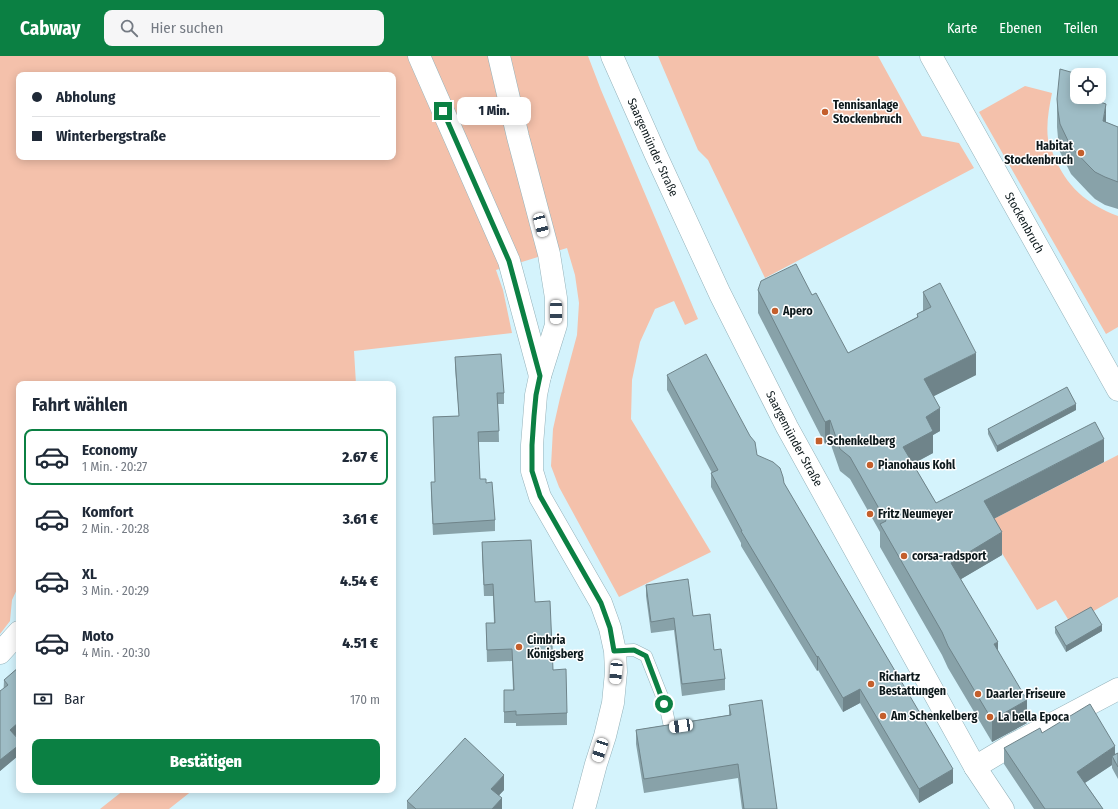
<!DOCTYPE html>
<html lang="de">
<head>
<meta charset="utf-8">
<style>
  body { margin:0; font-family:"Fira Sans Condensed",sans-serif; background:#f6f6f7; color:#1f2937; height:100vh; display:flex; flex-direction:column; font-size:15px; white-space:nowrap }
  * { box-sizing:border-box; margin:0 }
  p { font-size:13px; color:#747a83 }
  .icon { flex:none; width:22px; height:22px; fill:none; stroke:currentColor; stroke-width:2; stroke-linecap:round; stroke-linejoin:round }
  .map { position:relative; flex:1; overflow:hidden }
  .drawer { position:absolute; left:16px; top:325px; width:380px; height:412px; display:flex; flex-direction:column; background:#fff; border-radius:8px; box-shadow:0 2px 10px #0003 }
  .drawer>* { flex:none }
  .guide { position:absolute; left:16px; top:16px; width:380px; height:88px; border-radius:8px; box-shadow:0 2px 10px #0003; display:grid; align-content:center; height:88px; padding:0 16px; background:#fff }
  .buttons { position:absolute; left:1070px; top:12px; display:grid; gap:8px }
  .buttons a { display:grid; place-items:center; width:36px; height:36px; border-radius:8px; background:#fff; box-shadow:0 2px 10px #0003; font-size:20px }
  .end { position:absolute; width:18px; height:18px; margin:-9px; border:5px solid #0b8043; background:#fff; box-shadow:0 0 0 2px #fff }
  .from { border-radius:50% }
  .bubble { position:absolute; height:28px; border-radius:8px; background:#fff; box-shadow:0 2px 10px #0003; font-size:13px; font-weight:800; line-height:28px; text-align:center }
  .car { position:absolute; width:12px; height:24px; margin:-12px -6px; border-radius:5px; box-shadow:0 0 3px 1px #0007; background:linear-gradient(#fff 24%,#345 0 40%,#fff 0 76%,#345 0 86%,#fff 0) }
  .guide b { display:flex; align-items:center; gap:14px; height:38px; font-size:15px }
  .guide b+b { border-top:1px solid #e0e1e3 }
  .guide i { width:10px; height:10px; background:#1f2937 }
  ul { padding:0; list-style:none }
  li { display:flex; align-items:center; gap:12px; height:56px; margin:0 8px 6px; padding:0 8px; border:2px solid transparent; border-radius:8px }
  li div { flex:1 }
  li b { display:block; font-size:15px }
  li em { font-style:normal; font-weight:800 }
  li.current { border-color:#0b8043 }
  li>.icon { width:36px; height:36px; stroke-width:1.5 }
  h2 { padding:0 16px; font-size:18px; line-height:48px }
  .pay { display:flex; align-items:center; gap:10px; height:44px; padding:0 16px; font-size:15px }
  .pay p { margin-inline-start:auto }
  .button { display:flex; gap:8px; margin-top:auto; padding:8px 16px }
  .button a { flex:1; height:46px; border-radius:8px; background:#0b8043; color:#fff; font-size:16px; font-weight:800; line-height:46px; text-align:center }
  header { display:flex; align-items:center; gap:24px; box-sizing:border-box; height:56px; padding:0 20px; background:#0b8043; color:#fff }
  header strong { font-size:19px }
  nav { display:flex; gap:22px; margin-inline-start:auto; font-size:14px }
  .search { width:280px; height:36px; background:#f6f6f7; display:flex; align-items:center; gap:10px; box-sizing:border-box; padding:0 14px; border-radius:8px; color:#747a83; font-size:15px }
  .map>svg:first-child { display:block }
  .green { fill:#f4c1ab; fill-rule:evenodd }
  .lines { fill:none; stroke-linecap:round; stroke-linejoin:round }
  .lane-casing { stroke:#94b2ba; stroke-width:13 }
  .street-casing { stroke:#94b2ba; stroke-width:23 }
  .secondary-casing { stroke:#94b2ba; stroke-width:23 }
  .lane { stroke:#fff; stroke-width:12 }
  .street { stroke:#fff; stroke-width:22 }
  .secondary { stroke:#fff; stroke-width:22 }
  .wall { fill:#88a2a9 }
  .shaded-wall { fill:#6f848a }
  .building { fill:#9ebcc5; stroke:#6f848a }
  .route { stroke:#0b8043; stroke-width:5 }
  .poi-dot { fill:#c45f2c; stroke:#fff; stroke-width:1.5 }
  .labels { text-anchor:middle; stroke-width:3; stroke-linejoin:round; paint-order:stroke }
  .poi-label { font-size:12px; font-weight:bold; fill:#0d191c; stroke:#fff; text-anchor:start }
  .street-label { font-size:12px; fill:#0d191c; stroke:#fff }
</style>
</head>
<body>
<header>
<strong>Cabway</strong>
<div class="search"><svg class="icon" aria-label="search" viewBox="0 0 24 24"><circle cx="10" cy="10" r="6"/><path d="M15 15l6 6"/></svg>Hier suchen</div>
<nav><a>Karte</a><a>Ebenen</a><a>Teilen</a></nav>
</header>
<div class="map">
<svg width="1118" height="753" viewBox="0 0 1118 753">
  <rect width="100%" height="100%" fill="#d4f3fc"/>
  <path class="green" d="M0,0h588l13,34 97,229 -13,6 -11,-24 -19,8 -15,33 -8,38 -1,39 80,133 -92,45 -60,-110 -8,-21 2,-37 7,-31 17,-63 2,-32 -4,-28 -8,-27 -71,22 7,20 9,43 -158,18 2,33h-337v201l-7,15 -2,21 -10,13zM19,19h374v82h-374z
    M658,0h220l44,80 37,7 15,25 -209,110 -57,-118 -10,-10z
    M1025,30l27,7c-3,15 -6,31 -4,46 1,5 4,10 5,15 13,32 33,50 65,62v111l-12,7 -127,-222z
    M1118,399v142l-47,27 -15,-24 -19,10 -45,-73 -18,-8z
    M124,734h69l-24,19h-69z"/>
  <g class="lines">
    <defs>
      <path id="lane" d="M615,595l19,-1 12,6 19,48 5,23"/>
      <g id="street">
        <path d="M419,0l90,205 31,115"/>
        <path d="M499,0l19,81 31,117 7,44v27l-16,51 -4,19 -4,50v26l8,26 61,106 9,25 5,23 1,21 -3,31 -8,33 -9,28 -12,45"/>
        <path id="s1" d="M931,0l187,334"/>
        <path d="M0,597l19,-21"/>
        <path d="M975,711l37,-22 106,-56"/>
      </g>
      <g id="secondary">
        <path id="s2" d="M612,0l43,97 65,141 67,133 188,340 28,42"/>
      </g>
    </defs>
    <use href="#lane" class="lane-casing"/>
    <use href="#street" class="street-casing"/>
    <use href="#secondary" class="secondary-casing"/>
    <use href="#lane" class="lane"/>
    <use href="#street" class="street"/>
    <use href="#secondary" class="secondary"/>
  </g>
  <path class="wall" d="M1092,41v2l14,23 12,5v82l-13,-4 -10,-6 -7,-7 -17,-18 -11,-22 -2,-14 -1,-11v-28z
    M758,234l54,5 36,58 69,-36v-3l6,-3v-19l53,83 -42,21 6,35 -7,4v18l-20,11 23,39 168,-41 -110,56 8,37 -41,24 37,72 29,72 -35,19 -44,-74 -6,-13 -62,-108v-15l-30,-53 -10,-8 -10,-29 -5,2 -67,-131z
    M455,301l49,36v11h-6l1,38h-21l2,37 6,4 9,37v11l-62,4 -2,-42v-11h4l-2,-65 26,-1 -4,-48z
    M667,319l90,80 27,28 169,300 -34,20 -59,-100 -17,9 -25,-42 -1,1 -76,-125v-3l-30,-56v-14h1l-45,-83z
    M1076,354l-79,42 -9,-18v-5z
    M482,486l53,60 18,68 14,43v12l-51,1v-3h-12v-33h9l-1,-29 -25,1 -1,-39h8l-1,-27h-9l-2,-42z
    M646,529l47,31 21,34 11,29v11l-43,6 -8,-66 -23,3 -5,-37z
    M1055,571l47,4 -36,21 -11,-19z
    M19,611v66l-4,3 4,4v15l-19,16 4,-91z
    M729,649l48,104h-35l-4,-31 -94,15 -8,-49v-14l93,-15z
    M1042,677l73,21 3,-1v26l-6,-11v-3l-27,18 18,26h-69l-30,-45v-16z
    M504,734l-5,5 3,14h-95v-8z"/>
  <path class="shaded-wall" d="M1106,48v28l-3,-11z
    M976,297v22l-52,26v-22z
    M1076,348v6l-79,42v-6z
    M940,352v23l-7,4v18l-30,16v-22l23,-30z
    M830,364v22l-5,2v-22z
    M1104,383v23l-120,62v-23z
    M1002,476v23l-51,30v-22z
    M1102,569v6l-36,21v-6z
    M998,586v22l-4,-20z
    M818,600v14l-1,1v-14z
    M860,633v14l-17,9v-14z
    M1027,644v23l-35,19v-22z
    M19,666v11l-9,7v-10z
    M19,689v10l-19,16v-11z
    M1115,690v17l-3,-7v9l-35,23v-16z
    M953,713v14l-34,20v-14z
    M504,719v15l-13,14v-15z
    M502,742v11h-10z"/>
  <path class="building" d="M1060,13l21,6h-4v22h11v1l18,6 -3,17 15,6v55l-13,-5 -10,-5 -7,-7 -17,-18 -11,-23 -2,-13 -1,-12z
    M796,208l16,31 4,-2 32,60 70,-36 -1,-3 14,-7 -8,-15 17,-9 36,70 -52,26 16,29 -14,9 7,14 -30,16 33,56 159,-81 9,17 -120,62 18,31 -51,31 47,79 -4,2 33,56 -35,20 -44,-74 -6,-14 -62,-108 6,-3 -36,-64 -10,-8 -10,-29 -5,2 -67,-132 3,-9z
    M501,298l3,39h-7l2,38 -21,1 2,47h6v4l6,-1 3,38 -62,4 -2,-42h4l-2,-65 26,-1 -4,-59z
    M706,298l44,82 5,6 2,13 16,7 7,6 3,9 1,6 169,286 -34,20 -59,-100 -17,9 -25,-42 -1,1 -76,-126h1l-31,-58 7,-3 -51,-95z
    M1067,331l9,17 -79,42 -9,-17z
    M531,484l4,62 15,-1 3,69 13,-1 1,44 -51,2v-4l-12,1v-22h10l-2,-41 -25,1 -1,-27h9l-2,-39 -9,1 -2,-43z
    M688,523l5,37 17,-2 4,36 7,-1 4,30 -43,5 -8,-66 -23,4 -5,-37z
    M1091,551l11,18 -36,21 -11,-19z
    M19,611v55l-9,8 9,10v5l-19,15v-69l8,-6 -4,-5z
    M762,644l15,109h-33l-6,-45 -94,15 -8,-49 95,-15 -2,-10z
    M1090,648l25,42 -38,26 26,37h-58l-41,-61 36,-20 2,5z
    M465,682l39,37 -13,14 11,9 -10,11h-76l-9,-8z
    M1118,697v14l-6,-11z"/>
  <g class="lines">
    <path class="route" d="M443,55l66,150 31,115 -4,19 -2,21 -2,29v26l8,25 61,107 9,25 4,23 20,-1 12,6 18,48"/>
  </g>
  <g class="poi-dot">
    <circle cx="825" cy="56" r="4"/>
    <circle cx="1081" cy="97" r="4"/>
    <circle cx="775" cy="255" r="4"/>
    <rect x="815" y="381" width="8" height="8" rx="2"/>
    <circle cx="870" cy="409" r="4"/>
    <circle cx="870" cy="458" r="4"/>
    <circle cx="904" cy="500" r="4"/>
    <circle cx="519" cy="591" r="4"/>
    <circle cx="871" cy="628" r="4"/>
    <circle cx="978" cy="638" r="4"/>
    <circle cx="883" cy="660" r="4"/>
    <circle cx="990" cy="661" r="4"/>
  </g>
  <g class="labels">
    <g class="poi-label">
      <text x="833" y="53">Tennisanlage<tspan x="833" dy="14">Stockenbruch</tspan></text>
      <text x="1073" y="94" text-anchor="end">Habitat<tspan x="1073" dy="14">Stockenbruch</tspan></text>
      <text x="783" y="259">Apero</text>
      <text x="827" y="389">Schenkelberg</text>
      <text x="878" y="413">Pianohaus Kohl</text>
      <text x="878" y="462">Fritz Neumeyer</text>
      <text x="912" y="504">corsa-radsport</text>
      <text x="527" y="588">Cimbria<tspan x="527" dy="14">Königsberg</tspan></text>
      <text x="879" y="625">Richartz<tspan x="879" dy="14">Bestattungen</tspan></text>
      <text x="986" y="642">Daarler Friseure</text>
      <text x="891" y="664">Am Schenkelberg</text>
      <text x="998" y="665">La bella Epoca</text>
    </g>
    <g class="street-label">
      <text dy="4" stroke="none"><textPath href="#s2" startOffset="100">Saargemünder Straße</textPath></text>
      <text dy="4" stroke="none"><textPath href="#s1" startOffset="191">Stockenbruch</textPath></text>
      <text dy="4" stroke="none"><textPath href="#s2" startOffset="424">Saargemünder Straße</textPath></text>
    </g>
  </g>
</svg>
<div class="buttons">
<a><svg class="icon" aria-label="locate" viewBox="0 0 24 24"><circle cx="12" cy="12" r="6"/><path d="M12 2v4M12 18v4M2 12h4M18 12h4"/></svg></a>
</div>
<i class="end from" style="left:664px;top:648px"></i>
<i class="end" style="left:443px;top:55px"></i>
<div class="bubble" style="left:457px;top:41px;width:74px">1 Min.</div>
<i class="car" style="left:541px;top:169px;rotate:165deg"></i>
<i class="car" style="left:556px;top:256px;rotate:180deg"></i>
<i class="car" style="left:616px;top:616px;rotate:185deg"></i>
<i class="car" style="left:681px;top:670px;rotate:262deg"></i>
<i class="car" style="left:600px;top:694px;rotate:198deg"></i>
<div class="guide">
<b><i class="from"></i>Abholung</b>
<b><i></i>Winterbergstraße</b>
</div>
<section class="drawer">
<h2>Fahrt wählen</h2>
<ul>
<li class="current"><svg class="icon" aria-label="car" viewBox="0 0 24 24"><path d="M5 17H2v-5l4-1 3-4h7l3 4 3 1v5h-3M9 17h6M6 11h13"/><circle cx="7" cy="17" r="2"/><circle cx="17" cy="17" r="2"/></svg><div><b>Economy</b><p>1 Min. · 20:27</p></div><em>2.67 €</em></li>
<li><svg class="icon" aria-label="car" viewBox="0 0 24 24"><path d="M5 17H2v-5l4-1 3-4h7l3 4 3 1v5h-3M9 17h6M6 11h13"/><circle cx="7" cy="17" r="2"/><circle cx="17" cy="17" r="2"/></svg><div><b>Komfort</b><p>2 Min. · 20:28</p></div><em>3.61 €</em></li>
<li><svg class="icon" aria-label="car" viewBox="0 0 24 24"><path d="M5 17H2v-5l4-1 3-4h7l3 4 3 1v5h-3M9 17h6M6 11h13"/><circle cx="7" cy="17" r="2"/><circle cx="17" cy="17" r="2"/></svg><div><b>XL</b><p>3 Min. · 20:29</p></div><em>4.54 €</em></li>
<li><svg class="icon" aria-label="car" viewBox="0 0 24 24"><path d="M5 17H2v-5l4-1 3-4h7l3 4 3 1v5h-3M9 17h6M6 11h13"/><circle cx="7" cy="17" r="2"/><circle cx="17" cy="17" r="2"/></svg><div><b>Moto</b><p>4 Min. · 20:30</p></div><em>4.51 €</em></li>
</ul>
<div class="pay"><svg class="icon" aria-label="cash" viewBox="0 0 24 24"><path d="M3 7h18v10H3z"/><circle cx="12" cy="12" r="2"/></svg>Bar<p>170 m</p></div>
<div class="button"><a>Bestätigen</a></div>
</section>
</div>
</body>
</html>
